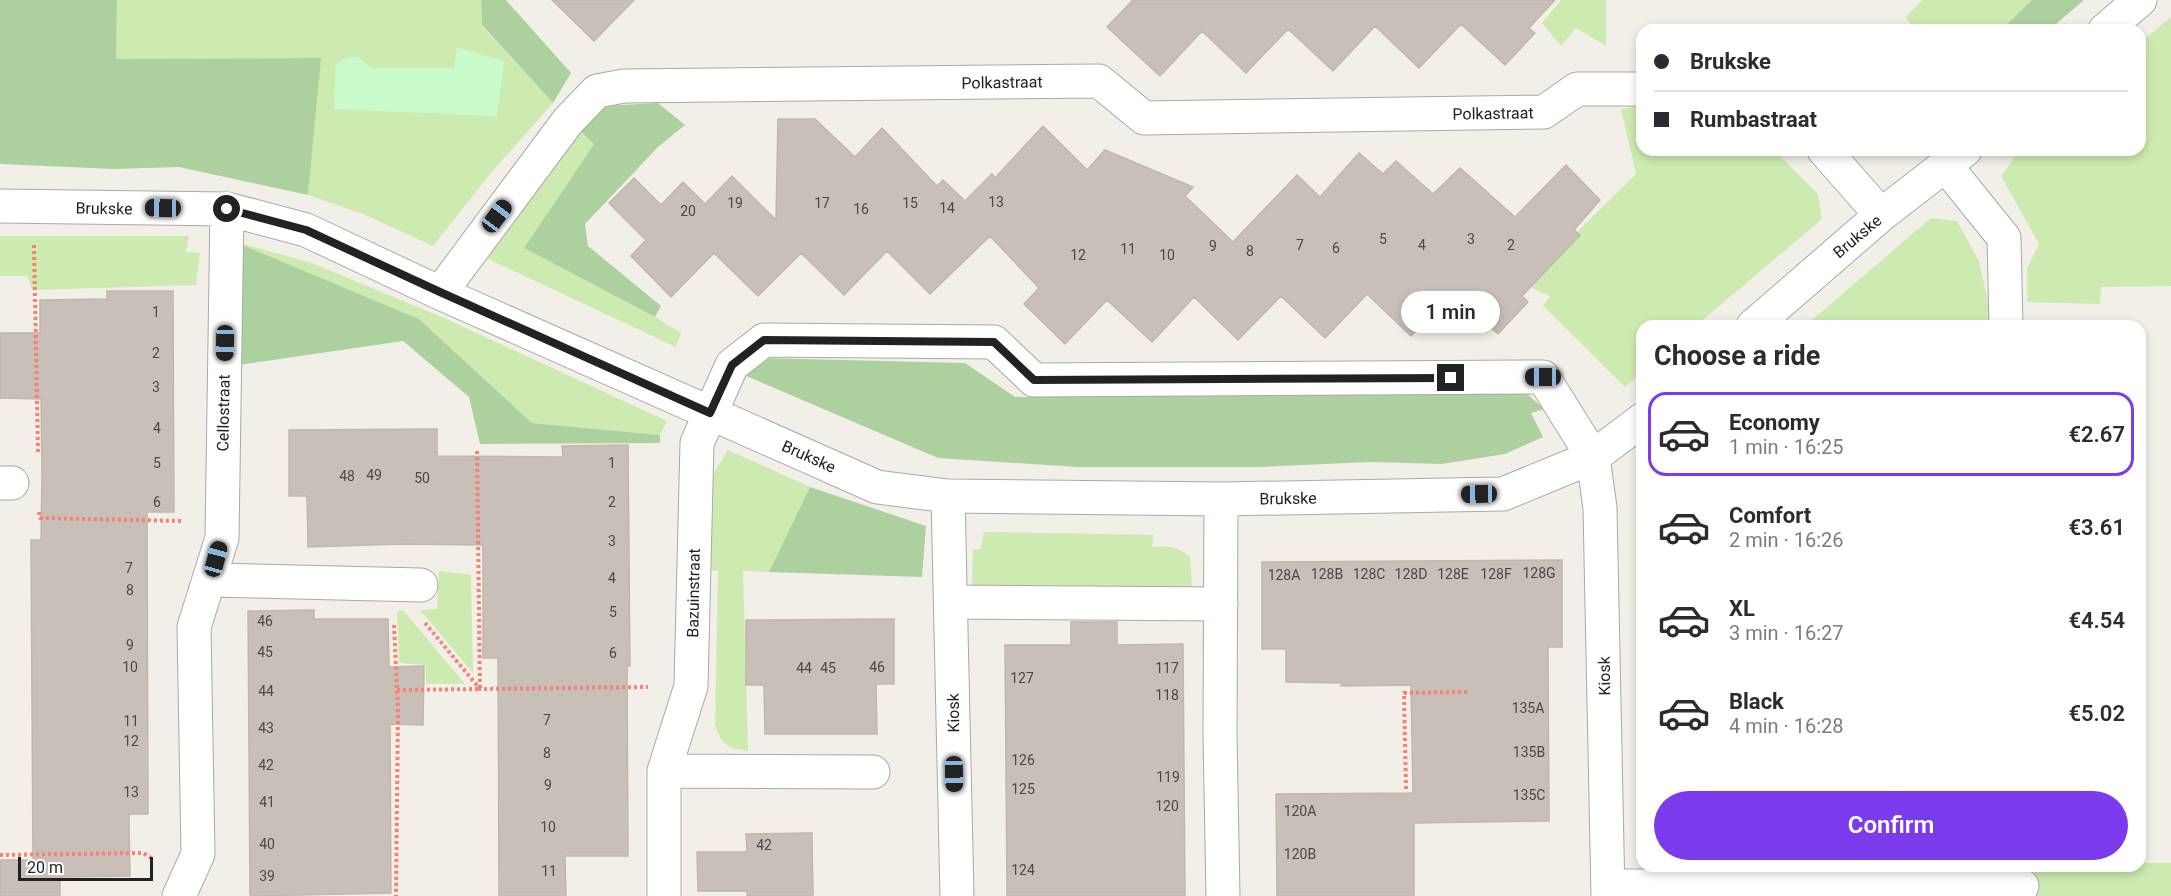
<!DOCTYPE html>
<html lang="en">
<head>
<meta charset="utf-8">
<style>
  body { margin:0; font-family:Roboto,sans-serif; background:#f7f7f7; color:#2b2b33; height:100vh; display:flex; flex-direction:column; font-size:22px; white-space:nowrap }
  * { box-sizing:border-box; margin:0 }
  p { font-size:20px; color:#7c7c81 }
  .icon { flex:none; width:33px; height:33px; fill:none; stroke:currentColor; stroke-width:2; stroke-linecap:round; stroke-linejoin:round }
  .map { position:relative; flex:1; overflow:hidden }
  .panel { position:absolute; left:1636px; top:320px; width:510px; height:552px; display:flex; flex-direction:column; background:#fff; border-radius:18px; box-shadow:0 3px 9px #0003 }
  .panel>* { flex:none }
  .banner { position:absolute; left:1636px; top:24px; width:510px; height:132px; border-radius:18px; box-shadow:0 3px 9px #0003; display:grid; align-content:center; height:132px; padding:0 18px; background:#fff }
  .scale { position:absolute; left:18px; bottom:15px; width:135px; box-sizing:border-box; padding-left:6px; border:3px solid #222; border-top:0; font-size:16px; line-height:21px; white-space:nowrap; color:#222; -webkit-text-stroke:4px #fff; paint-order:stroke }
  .end { position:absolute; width:27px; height:27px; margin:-14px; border:8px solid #222; background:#fff; box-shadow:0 0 0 3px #fff }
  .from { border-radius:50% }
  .bubble { position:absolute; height:42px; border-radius:21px; background:#fff; box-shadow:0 3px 9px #0003; font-size:20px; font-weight:600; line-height:42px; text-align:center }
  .car { position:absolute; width:18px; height:36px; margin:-18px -9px; border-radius:8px; box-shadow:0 0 4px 2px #0007; background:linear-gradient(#222 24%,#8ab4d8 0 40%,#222 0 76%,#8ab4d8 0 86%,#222 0) }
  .banner b { display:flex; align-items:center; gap:21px; height:57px; font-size:22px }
  .banner b+b { border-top:2px solid #e1e1e2 }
  .banner i { width:15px; height:15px; background:#2b2b33 }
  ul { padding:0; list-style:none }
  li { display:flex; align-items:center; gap:18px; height:84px; margin:0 12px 9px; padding:0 6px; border:3px solid transparent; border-radius:18px }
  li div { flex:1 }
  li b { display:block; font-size:22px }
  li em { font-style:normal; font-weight:600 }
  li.on { border-color:#7c3aed }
  li>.icon { width:54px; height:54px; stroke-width:1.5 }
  h2 { padding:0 18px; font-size:27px; line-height:72px }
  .primary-button { display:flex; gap:12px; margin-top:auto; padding:12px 18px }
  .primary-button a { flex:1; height:69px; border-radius:36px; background:#7c3aed; color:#fff; font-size:24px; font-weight:600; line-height:69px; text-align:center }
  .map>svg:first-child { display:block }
  .grass { fill:#cdebb0; fill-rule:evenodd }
  .forest { fill:#add19e }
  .park { fill:#c8facc }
  .building { fill:#c7bfb8; stroke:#c4b6ab; stroke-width:1.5 }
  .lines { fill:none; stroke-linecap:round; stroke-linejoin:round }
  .minor-casing { stroke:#a9a9a9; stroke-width:35 }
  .path { stroke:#fa8072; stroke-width:4; stroke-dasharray:3 3; stroke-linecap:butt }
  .minor { stroke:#fff; stroke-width:33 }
  .route { stroke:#222; stroke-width:8 }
  .labels { text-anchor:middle; stroke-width:6; stroke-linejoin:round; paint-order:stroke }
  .number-label { font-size:14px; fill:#4b4948 }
  .street-label { font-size:16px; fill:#222; stroke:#fff }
</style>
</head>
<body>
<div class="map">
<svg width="2171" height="896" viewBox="0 0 2171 896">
  <rect width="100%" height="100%" fill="#f2efe9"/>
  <path class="grass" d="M117,0h364l1,26 71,77 -62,70 -58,73 -70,-32 -55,-19 12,-137 -204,1zM457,48l47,13 -8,55 -162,-8 2,-44 36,4h83z
    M1561,0h45v46l-30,-18 -15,18 -19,-23z
    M1923,0h109l-31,30h-84l-12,-12z
    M2171,17v269l-70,1 -1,17 -73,-2v-34l12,-24 -38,-68 19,-26h120l1,-108z
    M1642,106v44h132l44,44 4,25 -125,106 -55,1v46l-17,15 -82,-81 7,-10 -26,-12 112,-110 -15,-65z
    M580,131l14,13 -70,104 131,69 26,16 -5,14 -192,-90z
    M1931,218l26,3 22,40 14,64 -188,1z
    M0,236h189l-3,16 14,1 -4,32 -164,5 -4,-14h-28z
    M233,241l79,22 132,55 223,103 -7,14 -128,-12 -113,-104z
    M728,450l82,37 -41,85 -26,-1 5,180c-21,-3 -26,-6 -33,-26l3,-154 -12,-1 4,-91z
    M984,532l170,3 -2,12c16,-1 26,-1 38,10l2,30h-220l1,-37 8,-1z
    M439,571l32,4 2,98 -53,-63 17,-1z
    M403,610l62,74h-39v-19l-27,-2 -2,-51z
    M2141,863h30v33h-137l1,-30h105z"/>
  <path class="forest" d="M0,0h117l-1,59 205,-1 -13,137 -129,-28 -65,2 -114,-5z
    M481,0h25l65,73 -18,30 -71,-78z
    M2032,0h52l-35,30h-48z
    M658,103l27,22 -27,22 -73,77 3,22 73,60 -6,11 -131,-69 70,-104 -14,-13 23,-25z
    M233,241l186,78 113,104 128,12v8l-180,1 -11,-47 -66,-56 -165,24z
    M759,358l206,5 50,34 510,-5 19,17 -13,4 12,24 -38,17 -63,10 -72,-2 -112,5h-181l-139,-9 -194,-83z
    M810,487l116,39 -4,51 -153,-5z"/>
  <path class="park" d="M457,48l47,13 -7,55 -163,-7 2,-45 10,-6 12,-1 14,11h82z"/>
  <path class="building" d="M552,0h82l-40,41z
    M1133,0h422l-26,28 6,5 -30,32 -44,-41 -42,44 -44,-42 -42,45 -45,-42 -42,44 -44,-42 -42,45 -53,-49z
    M778,119h37l40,38 27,-29 55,58 6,-6 22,21 27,-27 3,4 48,-52 44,44 18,-20 88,37 -8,9 48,46 64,-67 23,22 39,-44 24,21 13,-13 37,33 27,-26 55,49 51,-52 34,35 -26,30 6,5 -58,61 6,6 -30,32 -45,-43 -42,45 -44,-42 -42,44 -44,-42 -43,44 -44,-43 -42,45 -45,-42 -42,44 -41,-40 15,-16 -49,-52 -60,58 -43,-43 -43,44 -43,-42 -43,43 -44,-43 -43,44 -40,-41 15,-16 -37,-37 25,-25 27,27 22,-23 22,22 27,-28 44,44z
    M107,291h66l1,221h-27l1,302h-19l1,62 -70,1v19h-60v-36h33l-2,-320h10l1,-64 -1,-77 -41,-1v-65h40v-33l67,-1z
    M437,429v27l126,1 -1,-11 66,-1 2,221h-3l1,190h-63l1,40h-67l-1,-238h-15v-113l-82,-1 -93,3 -1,-51h-18v-66z
    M1562,560v87h-14l1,174 -135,2v73h-137l-1,-102 137,-1 -2,-108 -70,1 1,-3 -56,-1v-33h-24v-87z
    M314,610v9h74l1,48 35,-1 -1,59 -33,-1 1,169 -141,3 -2,-285z
    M894,619v65h-18l1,50h-112l-1,-49h-18v-65z
    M1071,622h46v23l66,-1 2,252h-178l-2,-251h66z
    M812,833l1,63h-66v-5h-49l-1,-39h50l-1,-18z"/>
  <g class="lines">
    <defs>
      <path id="minor" d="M2105,30l35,-30
        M1824,150l57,65
        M1946,166l58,72 2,88
        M0,206l227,3 79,21 134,63 437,194 71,9 273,3 282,-5 90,-37 49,-37
        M440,293l128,-172 29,-30 27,-5 475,-5 45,37 400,-6 33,-23h65
        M1753,326l128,-111 84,-65
        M0,483h12
        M948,496l9,400
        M1221,499l-1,236 3,161
        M210,580l211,5
        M951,602l270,2
        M664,771l209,1
        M1608,886h414
        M179,896l19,-42 -4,-227 28,-89 5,-329
        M664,896v-125l27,-85 6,-243 35,-78 32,-25 230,2 40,38 509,-3 50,80 7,51 8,388"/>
    </defs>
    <use href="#minor" class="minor-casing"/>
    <path class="path" d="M34,245l4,208
      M39,512l1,6 142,3
      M425,623l55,66 168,-2
      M394,625l4,84 -2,187
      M397,690l83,-1 -3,-238
      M1406,789l-2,-96 66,-1
      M0,855l143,-2 10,6"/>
    <use href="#minor" class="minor"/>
  </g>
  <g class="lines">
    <path class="route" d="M227,209l79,21 134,62 270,121 22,-48 32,-25 230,2 40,38 417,-2"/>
  </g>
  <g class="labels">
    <g class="number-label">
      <text x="996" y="207">13</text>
      <text x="735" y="208">19</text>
      <text x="822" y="208">17</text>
      <text x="910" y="208">15</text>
      <text x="947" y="213">14</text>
      <text x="861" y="214">16</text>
      <text x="688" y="216">20</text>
      <text x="1383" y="244">5</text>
      <text x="1471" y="244">3</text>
      <text x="1300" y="250">7</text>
      <text x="1422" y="250">4</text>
      <text x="1511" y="250">2</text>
      <text x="1213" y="251">9</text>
      <text x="1336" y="253">6</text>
      <text x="1128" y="254">11</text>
      <text x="1250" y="256">8</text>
      <text x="1078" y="260">12</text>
      <text x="1167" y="260">10</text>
      <text x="156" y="317">1</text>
      <text x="156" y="358">2</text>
      <text x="156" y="392">3</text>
      <text x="157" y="433">4</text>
      <text x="157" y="468">5</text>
      <text x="612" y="468">1</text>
      <text x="374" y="480">49</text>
      <text x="347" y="481">48</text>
      <text x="422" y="483">50</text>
      <text x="157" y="507">6</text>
      <text x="612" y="507">2</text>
      <text x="612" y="546">3</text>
      <text x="129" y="573">7</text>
      <text x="1539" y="578">128G</text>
      <text x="1327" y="579">128B</text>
      <text x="1369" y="579">128C</text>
      <text x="1411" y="579">128D</text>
      <text x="1453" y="579">128E</text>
      <text x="1496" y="579">128F</text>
      <text x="1284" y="580">128A</text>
      <text x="612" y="583">4</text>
      <text x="130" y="595">8</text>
      <text x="613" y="617">5</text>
      <text x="265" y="626">46</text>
      <text x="130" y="650">9</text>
      <text x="265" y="657">45</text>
      <text x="613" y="658">6</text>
      <text x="130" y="672">10</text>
      <text x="877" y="672">46</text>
      <text x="804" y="673">44</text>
      <text x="828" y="673">45</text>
      <text x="1167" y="673">117</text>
      <text x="1022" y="683">127</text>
      <text x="266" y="696">44</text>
      <text x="1167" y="700">118</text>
      <text x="1528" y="713">135A</text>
      <text x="547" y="725">7</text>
      <text x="131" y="726">11</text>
      <text x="266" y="733">43</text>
      <text x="131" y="746">12</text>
      <text x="1529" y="757">135B</text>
      <text x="547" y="758">8</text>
      <text x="1023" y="765">126</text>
      <text x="266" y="770">42</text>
      <text x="1168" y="782">119</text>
      <text x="548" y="790">9</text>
      <text x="1023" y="794">125</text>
      <text x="131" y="797">13</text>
      <text x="1529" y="800">135C</text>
      <text x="267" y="807">41</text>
      <text x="1167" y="811">120</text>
      <text x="1300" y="816">120A</text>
      <text x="548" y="832">10</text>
      <text x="267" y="849">40</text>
      <text x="764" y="850">42</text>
      <text x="1300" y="859">120B</text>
      <text x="1023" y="875">124</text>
      <text x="549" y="876">11</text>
      <text x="267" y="881">39</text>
    </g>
    <g class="street-label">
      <text transform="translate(1002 82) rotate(-1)" y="6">Polkastraat</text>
      <text transform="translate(1493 113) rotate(-1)" y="6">Polkastraat</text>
      <text transform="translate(104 208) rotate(1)" y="6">Brukske</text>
      <text transform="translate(1857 236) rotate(-40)" y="6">Brukske</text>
      <text transform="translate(223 413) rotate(-89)" y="6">Cellostraat</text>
      <text transform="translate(809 456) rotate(24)" y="6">Brukske</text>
      <text transform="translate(1288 498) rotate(-1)" y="6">Brukske</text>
      <text transform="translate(693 593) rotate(-89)" y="6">Bazuinstraat</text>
      <text transform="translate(1604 676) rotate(-91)" y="6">Kiosk</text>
      <text transform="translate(953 713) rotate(-91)" y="6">Kiosk</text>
    </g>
  </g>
</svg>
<div class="scale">20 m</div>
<i class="end from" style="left:227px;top:209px"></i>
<i class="end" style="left:1451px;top:378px"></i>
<div class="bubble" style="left:1401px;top:291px;width:99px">1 min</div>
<i class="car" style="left:163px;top:208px;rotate:271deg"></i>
<i class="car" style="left:497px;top:216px;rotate:37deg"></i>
<i class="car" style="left:225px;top:343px;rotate:181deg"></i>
<i class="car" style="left:1543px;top:377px;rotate:270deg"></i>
<i class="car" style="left:1479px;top:494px;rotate:269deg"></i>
<i class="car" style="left:216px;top:559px;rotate:15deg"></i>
<i class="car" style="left:954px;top:774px;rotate:179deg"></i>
<div class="banner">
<b><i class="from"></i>Brukske</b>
<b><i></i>Rumbastraat</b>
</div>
<section class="panel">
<h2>Choose a ride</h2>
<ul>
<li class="on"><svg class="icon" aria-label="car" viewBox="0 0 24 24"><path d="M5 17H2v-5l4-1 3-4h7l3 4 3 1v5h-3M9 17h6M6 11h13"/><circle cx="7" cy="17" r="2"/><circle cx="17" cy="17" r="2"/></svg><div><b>Economy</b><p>1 min · 16:25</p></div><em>€2.67</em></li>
<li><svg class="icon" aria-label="car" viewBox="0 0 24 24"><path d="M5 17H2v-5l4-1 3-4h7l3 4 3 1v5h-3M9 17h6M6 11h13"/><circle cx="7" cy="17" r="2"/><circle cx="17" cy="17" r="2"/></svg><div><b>Comfort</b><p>2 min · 16:26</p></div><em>€3.61</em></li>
<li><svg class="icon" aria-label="car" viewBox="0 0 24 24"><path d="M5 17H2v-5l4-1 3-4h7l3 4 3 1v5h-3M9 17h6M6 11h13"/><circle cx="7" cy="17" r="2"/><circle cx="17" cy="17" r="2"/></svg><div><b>XL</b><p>3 min · 16:27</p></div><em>€4.54</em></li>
<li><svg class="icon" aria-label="car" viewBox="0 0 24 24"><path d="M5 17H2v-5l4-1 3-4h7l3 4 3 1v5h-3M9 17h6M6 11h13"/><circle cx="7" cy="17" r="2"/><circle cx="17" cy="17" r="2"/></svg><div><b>Black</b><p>4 min · 16:28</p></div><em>€5.02</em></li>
</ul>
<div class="primary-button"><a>Confirm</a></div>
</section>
</div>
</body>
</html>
